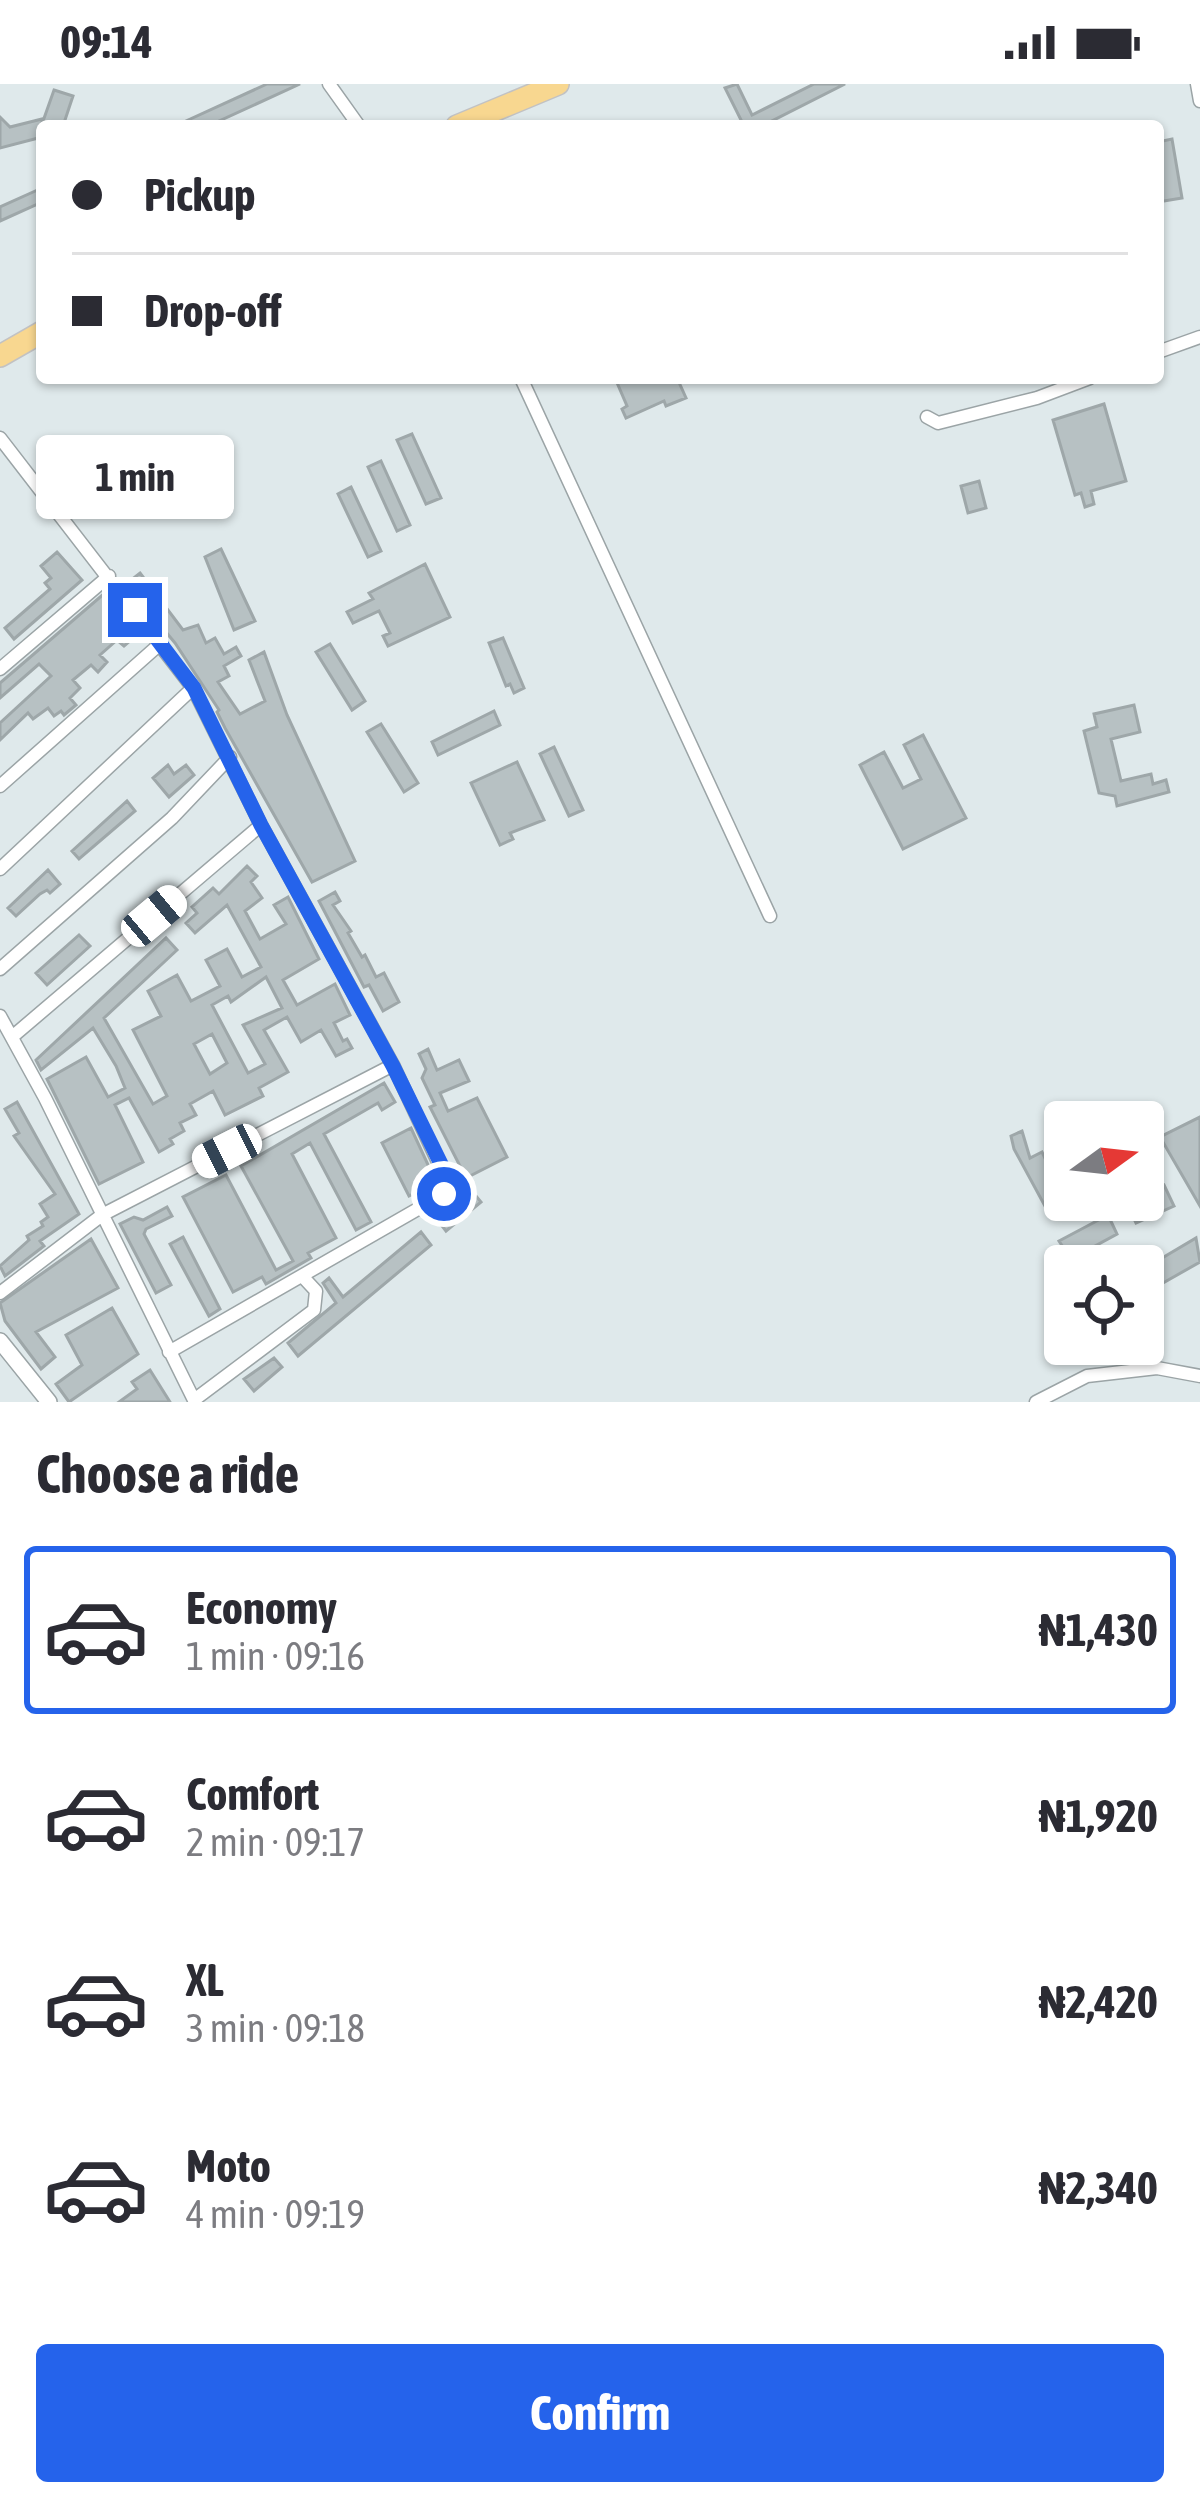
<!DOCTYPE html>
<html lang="en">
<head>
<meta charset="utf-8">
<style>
  body { margin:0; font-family:"Asap Condensed",sans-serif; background:#f2f2f3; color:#2b2b33; height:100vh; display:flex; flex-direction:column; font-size:45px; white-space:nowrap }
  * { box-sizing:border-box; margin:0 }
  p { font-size:39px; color:#7c7c81 }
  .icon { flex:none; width:66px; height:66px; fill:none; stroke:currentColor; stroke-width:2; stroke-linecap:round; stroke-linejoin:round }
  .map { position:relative; height:1318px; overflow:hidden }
  .sheet { display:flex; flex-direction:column; background:#fff; flex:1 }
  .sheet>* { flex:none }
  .top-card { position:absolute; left:36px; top:36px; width:1128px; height:264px; border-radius:12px; box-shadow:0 3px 9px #0004; display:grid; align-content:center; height:264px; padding:0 36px; background:#fff }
  .needle { width:78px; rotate:75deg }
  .fabs { position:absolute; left:1044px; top:1017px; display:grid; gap:24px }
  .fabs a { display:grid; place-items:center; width:120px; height:120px; border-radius:12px; background:#fff; box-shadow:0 3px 9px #0004; font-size:60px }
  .end { position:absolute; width:54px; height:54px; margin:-27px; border:15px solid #2563eb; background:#fff; box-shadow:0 0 0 6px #fff }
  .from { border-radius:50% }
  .bubble { position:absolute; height:84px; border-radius:12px; background:#fff; box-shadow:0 3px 9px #0004; font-size:39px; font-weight:700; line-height:84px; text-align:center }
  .car { position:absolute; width:36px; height:72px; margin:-36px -18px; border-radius:15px; box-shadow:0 0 9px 3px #0007; background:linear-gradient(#fff 24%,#345 0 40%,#fff 0 76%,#345 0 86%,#fff 0) }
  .top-card b { display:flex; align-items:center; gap:42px; height:114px; font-size:45px }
  .top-card b+b { border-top:3px solid #e1e1e2 }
  .top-card i { width:30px; height:30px; background:#2b2b33 }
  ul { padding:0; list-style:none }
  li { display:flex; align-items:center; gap:36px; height:168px; margin:0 24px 18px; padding:0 12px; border:6px solid transparent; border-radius:12px }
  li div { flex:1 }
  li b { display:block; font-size:45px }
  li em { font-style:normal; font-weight:700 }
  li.active { border-color:#2563eb }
  li>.icon { width:108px; height:108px; stroke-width:1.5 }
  h2 { padding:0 36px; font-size:54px; line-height:144px }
  .cta { display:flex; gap:24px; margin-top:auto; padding:24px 36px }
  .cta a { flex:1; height:138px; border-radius:12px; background:#2563eb; color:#fff; font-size:48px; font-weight:700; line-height:138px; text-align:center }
  .status { display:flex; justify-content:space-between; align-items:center; height:84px; padding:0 60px; background:#fff; direction:ltr }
  .status svg { height:33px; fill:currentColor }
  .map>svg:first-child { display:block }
  .building { fill:#b7c1c3; stroke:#9ea7a9; stroke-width:3; fill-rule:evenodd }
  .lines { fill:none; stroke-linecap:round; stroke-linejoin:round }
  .minor-casing { stroke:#9ba4a6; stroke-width:15 }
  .tertiary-casing { stroke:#9ba4a6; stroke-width:18 }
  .trunk-casing { stroke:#c2c2c3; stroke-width:24 }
  .minor { stroke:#fff; stroke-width:12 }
  .tertiary { stroke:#fff; stroke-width:15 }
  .trunk { stroke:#f8d790; stroke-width:21 }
  .route { stroke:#2563eb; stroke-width:15 }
</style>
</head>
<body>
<div class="status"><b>09:14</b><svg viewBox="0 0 49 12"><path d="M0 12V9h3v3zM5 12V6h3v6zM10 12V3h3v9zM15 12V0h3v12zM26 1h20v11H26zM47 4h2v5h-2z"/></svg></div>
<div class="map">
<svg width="1200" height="1318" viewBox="0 0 1200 1318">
  <rect width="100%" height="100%" fill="#dfe9eb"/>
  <path class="building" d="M267,0h33l-92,42h-33z
    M737,0l15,31 62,-31h31l-83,42h-18l-19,-38z
    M54,6l19,6 -10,30h-21v11l-42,11v-31l10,10 32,-8v5z
    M1172,55l10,59 -24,4v-60z
    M42,104v14l-42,19v-14z
    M615,294h62l9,20 -20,8 -2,-5 -38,17 -4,-9 5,-3z
    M1104,320l22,77 -35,10 3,13 -9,3 -4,-14 -6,2 -22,-75z
    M412,350l29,64 -15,6 -29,-64z
    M381,377l29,64 -13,6 -29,-64z
    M979,397l7,27 -18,5 -7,-27z
    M351,403l30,64 -13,6 -30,-63z
    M221,465l34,72 -21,9 -29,-73z
    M57,468l25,28 -68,59 -9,-11 45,-39 -5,-6 6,-5 -10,-12z
    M425,480l25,53 -62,29 -5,-10 7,-3 -11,-22 -26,12 -6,-11 26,-13 -4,-6z
    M140,489l43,57 15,-5 8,18 9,-5 9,16 12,-7 5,9 -17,10 5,10 -11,6 22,32 25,-13 -16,-41 15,-8 23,63 68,146 -43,21 -87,-154 -8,-16 2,-2 -44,-67 -49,-59z
    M106,508l32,42 -14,12 -7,-6 -17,15 7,7 -9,10 -7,-7 -18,15 7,8 -10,10 6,7 -12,10 -3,-4 -7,5 -6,-8 -15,11 -5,-6 -28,27v-17l51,-47 -12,-12 -39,34v-15z
    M503,554l21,50 -10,5 -4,-9 -4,2 -17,-43z
    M330,560l35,57 -13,9 -36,-58z
    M1134,621l6,27 -29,7 10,42 30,-7 2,10 13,-4 3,12 -52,14 -2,-10 -16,-3 -15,-62 13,-4 -3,-13z
    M494,627l6,14 -62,30 -6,-13z
    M381,640l37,59 -14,9 -37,-60z
    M923,651l43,83 -63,31 -43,-84 24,-13 19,36 18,-9 -17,-34z
    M554,663l29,63 -14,6 -29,-62z
    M517,678l27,58 -34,13 3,6 -13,6 -29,-62z
    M168,681l6,9 12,-9 8,10 -25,22 -16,-19z
    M127,717l8,10 -56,48 -7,-8z
    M247,782l10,10 -6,6 11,16 -17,13 15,28 26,-15 -12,-19 14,-8 31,62 -36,21 14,25 38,-21 15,31 -16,8 9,18 4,-2 5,9 -16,8 -15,-26 -20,12 -14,-25 -23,13 24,42 -29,16 4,8 -38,19 -12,-24 -23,13 6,11 -16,8 4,8 -14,8 3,5 -14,8 -30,-54 -14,7 28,57 -44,22 -52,-105 39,-22 22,40 17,-9 -9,-22 -23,-38 -52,42 -5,-10 130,-122 11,12 -73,68 49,86 14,-8 -34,-66 28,-14 -13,-25 29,-16 14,26 29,-15 -14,-26 21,-11 15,28 19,-10 -34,-62 -32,28 -9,-10 11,-10 -5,-6 21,-19 6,6zM266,893l16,31 -39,17 22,39 -17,9 -36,-68 16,-9 3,6zM212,950l15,29 -17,11 -16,-30z
    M48,786l12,14 -10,9 -3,-3 -7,4 -24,22 -8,-8z
    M335,808l5,9 -7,4 18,26 -3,2 14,24 3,-2 11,22 8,-4 15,29 -16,9 -14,-26 -5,2 -45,-86z
    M79,851l11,11 -43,39 -11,-12z
    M428,965l9,21 22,-10 10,21 -29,12 8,18 29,-13 30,59 -41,21 -36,-71 5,-2 -13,-27 4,-9 -7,-15z
    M384,999l11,19 -13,8 -4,-7 -54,31 47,88 -15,8 -46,-87 -18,11 44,84 -28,15 3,5 -45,26 -4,-7 -29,15 -50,-95 43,-22 50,95 17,-9 -52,-95z
    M17,1018l62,112 -39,27 4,5 -39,30 -5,-10 29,-26 -2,-4 16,-10 -2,-4 7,-5 -8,-13 15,-10 -41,-58 5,-3 -14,-24z
    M1200,1033v89l-40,-69z
    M411,1044l25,54 -27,14 -27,-53z
    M1022,1047l8,27 12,-6 22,46 -18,10 -32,-59 -3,-13z
    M1164,1101l10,21 -38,17 -11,-23h18v-5z
    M471,1106l10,12 -35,29 -10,-13z
    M167,1123l5,9 -26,13 -2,5 27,51 -15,8 -36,-69 14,-7 9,3z
    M1108,1131l9,19 -46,25 -12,-18z
    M421,1148l10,13 -133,111 -10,-13 48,-40 -13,-20 6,-5 14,19z
    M183,1153l37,72 -11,7 -39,-72z
    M1196,1154l4,24 -37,21 -11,-19z
    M91,1155l27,49 -82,44 19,25 -14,12 -36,-48 -5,-18z
    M112,1224l26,46 -69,48 -13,-18 26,-19 -16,-30z
    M274,1274l8,9 -28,24 -10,-12z
    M150,1286l20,32h-51l18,-13 -5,-7z"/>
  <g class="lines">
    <defs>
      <path id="minor" d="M329,0l30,42
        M1197,0l3,17
        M1158,268l42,-15
        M521,294l249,538
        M927,333l11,6 99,-25 53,-20
        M0,354l193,250 68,137 132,240 54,116 -3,13 -275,158
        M0,585l109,-93
        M0,702l161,-143
        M0,785l193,-181
        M0,885l172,-151 58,-61
        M0,932l45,82 149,302 120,-90 2,-19 -13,-14
        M12,953l249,-212
        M0,1209l102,-78 291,-150
        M1036,1318l51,-26 70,-8 43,8"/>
      <path id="tertiary" d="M0,1257l49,61"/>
      <path id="trunk" d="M457,42l101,-42
        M0,272l42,-24"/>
    </defs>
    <use href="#minor" class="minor-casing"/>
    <use href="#tertiary" class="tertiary-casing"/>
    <use href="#trunk" class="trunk-casing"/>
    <use href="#minor" class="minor"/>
    <use href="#tertiary" class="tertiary"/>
    <use href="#trunk" class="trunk"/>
  </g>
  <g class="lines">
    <path class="route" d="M135,526l59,78 67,137 132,241 49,100 5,15 -3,13"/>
  </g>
</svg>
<div class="fabs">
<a><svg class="needle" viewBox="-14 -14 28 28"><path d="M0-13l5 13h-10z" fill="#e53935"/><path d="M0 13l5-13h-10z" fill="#7c7c81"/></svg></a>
<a><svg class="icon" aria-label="locate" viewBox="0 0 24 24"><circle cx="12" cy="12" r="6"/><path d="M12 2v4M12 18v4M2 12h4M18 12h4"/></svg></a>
</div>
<i class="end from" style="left:444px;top:1110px"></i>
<i class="end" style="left:135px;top:526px"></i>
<div class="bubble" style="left:36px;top:351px;width:198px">1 min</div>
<i class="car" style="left:154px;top:832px;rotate:50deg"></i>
<i class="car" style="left:227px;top:1067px;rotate:243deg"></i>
<div class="top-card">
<b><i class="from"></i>Pickup</b>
<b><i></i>Drop-off</b>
</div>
</div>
<section class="sheet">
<h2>Choose a ride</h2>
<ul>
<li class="active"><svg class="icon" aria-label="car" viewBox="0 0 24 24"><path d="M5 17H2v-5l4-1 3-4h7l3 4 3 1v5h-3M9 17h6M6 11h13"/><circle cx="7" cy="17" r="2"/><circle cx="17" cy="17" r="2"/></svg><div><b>Economy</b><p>1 min · 09:16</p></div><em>₦1,430</em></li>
<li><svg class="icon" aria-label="car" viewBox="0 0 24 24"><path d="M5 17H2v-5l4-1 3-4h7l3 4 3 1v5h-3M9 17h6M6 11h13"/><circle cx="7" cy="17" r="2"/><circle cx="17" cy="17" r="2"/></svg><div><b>Comfort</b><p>2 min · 09:17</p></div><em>₦1,920</em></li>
<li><svg class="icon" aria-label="car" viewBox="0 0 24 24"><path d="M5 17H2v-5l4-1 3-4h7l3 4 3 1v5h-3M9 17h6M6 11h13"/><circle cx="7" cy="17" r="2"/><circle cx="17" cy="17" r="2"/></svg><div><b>XL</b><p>3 min · 09:18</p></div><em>₦2,420</em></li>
<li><svg class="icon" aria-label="car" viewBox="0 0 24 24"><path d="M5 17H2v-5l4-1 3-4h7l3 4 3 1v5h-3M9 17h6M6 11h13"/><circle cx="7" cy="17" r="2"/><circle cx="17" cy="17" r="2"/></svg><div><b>Moto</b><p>4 min · 09:19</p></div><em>₦2,340</em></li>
</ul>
<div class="cta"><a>Confirm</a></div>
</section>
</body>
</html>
